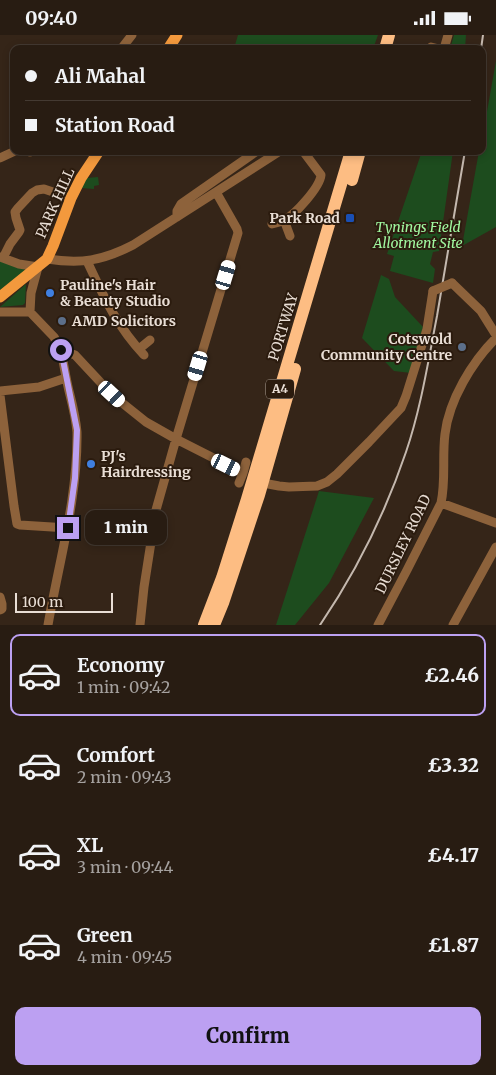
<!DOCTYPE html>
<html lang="en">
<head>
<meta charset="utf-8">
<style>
  body { margin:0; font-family:Merriweather,serif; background:#342920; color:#f1f3f6; height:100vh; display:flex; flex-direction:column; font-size:19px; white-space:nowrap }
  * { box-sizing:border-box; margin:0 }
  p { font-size:16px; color:#a5a19f }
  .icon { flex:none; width:28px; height:28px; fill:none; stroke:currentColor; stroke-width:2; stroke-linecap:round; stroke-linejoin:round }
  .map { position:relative; height:590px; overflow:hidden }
  .side { display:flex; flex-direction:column; background:#281c12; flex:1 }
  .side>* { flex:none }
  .guide { position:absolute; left:10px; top:10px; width:476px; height:110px; border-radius:10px; box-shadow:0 2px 8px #0003,0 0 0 1px #443a32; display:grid; align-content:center; height:110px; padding:0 15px; background:#281c12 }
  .scale { position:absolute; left:15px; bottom:12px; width:98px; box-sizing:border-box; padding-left:5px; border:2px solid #e9ded5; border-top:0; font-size:14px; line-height:18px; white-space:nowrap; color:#e9ded5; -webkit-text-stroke:4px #2b1b0e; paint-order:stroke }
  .end { position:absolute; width:22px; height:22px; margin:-11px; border:6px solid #bca0f2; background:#111; box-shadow:0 0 0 2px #111 }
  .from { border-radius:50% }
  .bubble { position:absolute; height:35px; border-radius:10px; background:#281c12; box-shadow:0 2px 8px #0003,0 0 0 1px #443a32; font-size:16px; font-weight:800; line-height:35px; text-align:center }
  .car { position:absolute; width:15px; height:30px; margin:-15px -8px; border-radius:6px; box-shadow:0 0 4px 1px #0007; background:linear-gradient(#fff 24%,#345 0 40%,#fff 0 76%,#345 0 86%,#fff 0) }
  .guide b { display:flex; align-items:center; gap:18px; height:48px; font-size:19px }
  .guide b+b { border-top:1px solid #443a32 }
  .guide i { width:12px; height:12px; background:#f1f3f6 }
  ul { padding:9px 0 0; list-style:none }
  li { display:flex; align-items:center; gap:15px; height:82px; margin:0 10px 8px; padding:0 5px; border:2px solid transparent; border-radius:10px }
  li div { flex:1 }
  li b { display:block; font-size:19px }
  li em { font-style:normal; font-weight:800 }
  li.on { border-color:#bca0f2 }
  li>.icon { width:45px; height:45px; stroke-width:1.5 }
  .primary-button { display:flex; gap:10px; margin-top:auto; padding:10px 15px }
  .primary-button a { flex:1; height:58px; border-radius:10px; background:#bca0f2; color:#111; font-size:20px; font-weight:800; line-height:58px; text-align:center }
  .status { display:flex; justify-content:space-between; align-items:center; height:35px; padding:0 25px; background:#281c12; direction:ltr }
  .status svg { height:14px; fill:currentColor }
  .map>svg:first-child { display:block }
  .green { fill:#1d4c1e }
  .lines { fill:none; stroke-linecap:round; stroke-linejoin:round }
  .minor { stroke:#8d623b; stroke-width:9 }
  .major { stroke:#f3993d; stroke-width:11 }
  .highway { stroke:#fdbd83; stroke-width:12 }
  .rail { stroke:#c4b8ae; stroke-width:2 }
  .minor-bridge { stroke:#8d623b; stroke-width:9 }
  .route { stroke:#bca0f2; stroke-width:6 }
  .transit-dot { fill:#1a4fb4; stroke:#2b1b0e; stroke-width:2 }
  .shop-dot { fill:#3f7fe0; stroke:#2b1b0e; stroke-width:2 }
  .service-dot { fill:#5c6f8a; stroke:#2b1b0e; stroke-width:2 }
  .labels { text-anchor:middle; stroke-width:4; stroke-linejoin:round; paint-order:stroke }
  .shield { fill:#2b1b0e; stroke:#b0a499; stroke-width:1 }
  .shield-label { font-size:12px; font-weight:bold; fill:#e9ded5 }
  .street-label { font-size:14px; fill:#e9ded5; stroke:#2b1b0e }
  .poi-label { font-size:14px; font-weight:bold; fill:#e9ded5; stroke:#2b1b0e; text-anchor:start }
  .park-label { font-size:14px; font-style:italic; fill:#a0f79f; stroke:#2b1b0e }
</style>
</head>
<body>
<div class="status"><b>09:40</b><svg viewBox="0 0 49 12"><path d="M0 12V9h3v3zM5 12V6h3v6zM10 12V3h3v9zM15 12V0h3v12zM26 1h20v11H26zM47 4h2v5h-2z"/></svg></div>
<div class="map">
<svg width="496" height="590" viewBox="0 0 496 590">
  <rect width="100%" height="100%" fill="#352518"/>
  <path class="green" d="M238,0h140l-5,14h-132l-6,-4z
    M454,0h12l-1,14h-15z
    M496,26v166l-34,19 17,-95h3l1,-17z
    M422,116h31l-14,100 -6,1 -3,12 5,5 -2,14 -43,-12 4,-15 -7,-2z
    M98,142l1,8 -5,1v3l-13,-1 6,-10z
    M0,226l26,9 -26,20z
    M381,240l8,4 6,18 28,30 -12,46 -17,-2 -32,-33z
    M26,249l-1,19 -2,2 -23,2z
    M319,456l55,7 -45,85 -34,42h-19z"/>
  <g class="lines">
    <path class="minor" d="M431,12l8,2
      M121,14l11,-14
      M444,14l4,-14
      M30,116v1
      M0,123l15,-7
      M177,182v-6l4,-7 76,-53
      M284,185l6,16
      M272,189c4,-1 8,-2 12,-4 11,-5 36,-33 37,-45l-18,-24
      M0,222l19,7 19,3 -7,26 -1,19
      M3,223l7,-14 9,-12 1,-2 -4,-12 -1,-6 3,-4 14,-15 5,-3 7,-1 27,9
      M47,224c34,5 55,2 86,-14l147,-94
      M87,226c17,36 29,64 57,94
      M452,248l29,28 15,24
      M0,277h30l24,25 7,13c3,15 5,30 9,45 3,12 6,25 7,37 1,66 -18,129 -29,193
      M139,314l11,-9
      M61,315l14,5 28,30 18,17 25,20 30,17 67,34 -4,10
      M0,356l39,-4 27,-9
      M0,360l14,111 3,18 3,1 48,3
      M243,438l3,-11
      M263,448l16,3 10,1 28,-1 10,-4 10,-8 32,-32 32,-34 5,-12 21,-67 6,-38
      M441,468l55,20
      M0,562l2,7v5l-2,1
      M140,590l4,-38 12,-77 20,-71 62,-206 -1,-4 -21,-37
      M378,590l28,-53 35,-69c5,-22 1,-46 4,-69 4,-34 27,-72 51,-96
      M453,590l43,-78"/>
    <path class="major" d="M168,14l9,-14
      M0,262l47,-38 6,-13 18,-48 10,-20 18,-27"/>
    <path class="highway" d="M385,14l4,-14
      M352,145l8,-29
      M204,590l18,-47 25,-79 104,-348
      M214,590l9,-22 36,-108 36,-126"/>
    <path class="rail" d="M481,14l2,-14
      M320,590c36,-53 65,-111 86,-173 15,-44 22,-90 31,-136 9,-55 19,-110 28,-165"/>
    <path class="minor-bridge" d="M433,256l19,-8"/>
  </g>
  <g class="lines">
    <path class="route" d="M61,315l16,80 -2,48 -7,50"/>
  </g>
  <rect class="transit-dot" x="345" y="178" width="10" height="10" rx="2.5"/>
  <g class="shop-dot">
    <circle cx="50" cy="258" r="5"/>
    <circle cx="91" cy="429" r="5"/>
  </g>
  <g class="service-dot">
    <circle cx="62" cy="286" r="5"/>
    <circle cx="462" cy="312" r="5"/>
  </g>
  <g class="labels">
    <rect class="shield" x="266" y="344.5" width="28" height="19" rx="4"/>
    <g class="shield-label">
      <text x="280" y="358">A4</text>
    </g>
    <g class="street-label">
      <text transform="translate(55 168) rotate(-66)" y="5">PARK HILL</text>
      <text transform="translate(283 292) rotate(-73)" y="5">PORTWAY</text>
      <text transform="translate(403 509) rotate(-64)" y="5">DURSLEY ROAD</text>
    </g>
    <g class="poi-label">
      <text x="340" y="188" text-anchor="end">Park Road</text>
      <text x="60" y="255">Pauline's Hair<tspan x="60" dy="16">&amp; Beauty Studio</tspan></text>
      <text x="72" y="291">AMD Solicitors</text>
      <text x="452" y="309" text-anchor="end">Cotswold<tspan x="452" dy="16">Community Centre</tspan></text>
      <text x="101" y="426">PJ's<tspan x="101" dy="16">Hairdressing</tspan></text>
    </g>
    <g class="park-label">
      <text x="418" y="197">Tynings Field<tspan x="418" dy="16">Allotment Site</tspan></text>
    </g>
  </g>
</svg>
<div class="scale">100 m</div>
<i class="end from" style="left:61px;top:315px"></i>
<i class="end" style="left:68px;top:493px"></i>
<div class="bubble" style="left:85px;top:475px;width:82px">1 min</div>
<i class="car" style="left:226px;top:240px;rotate:17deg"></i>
<i class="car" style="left:198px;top:331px;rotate:197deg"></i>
<i class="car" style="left:112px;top:359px;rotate:133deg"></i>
<i class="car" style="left:226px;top:430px;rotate:116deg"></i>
<div class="guide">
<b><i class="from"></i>Ali Mahal</b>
<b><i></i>Station Road</b>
</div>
</div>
<section class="side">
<ul>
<li class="on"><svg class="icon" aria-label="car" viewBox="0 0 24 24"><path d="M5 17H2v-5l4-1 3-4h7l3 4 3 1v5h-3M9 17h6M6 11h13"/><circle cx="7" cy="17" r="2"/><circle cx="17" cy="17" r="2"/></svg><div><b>Economy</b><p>1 min · 09:42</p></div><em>£2.46</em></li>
<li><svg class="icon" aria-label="car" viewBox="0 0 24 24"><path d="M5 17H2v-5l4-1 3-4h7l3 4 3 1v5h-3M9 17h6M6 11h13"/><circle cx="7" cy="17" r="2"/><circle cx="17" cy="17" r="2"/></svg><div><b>Comfort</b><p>2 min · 09:43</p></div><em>£3.32</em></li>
<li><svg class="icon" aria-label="car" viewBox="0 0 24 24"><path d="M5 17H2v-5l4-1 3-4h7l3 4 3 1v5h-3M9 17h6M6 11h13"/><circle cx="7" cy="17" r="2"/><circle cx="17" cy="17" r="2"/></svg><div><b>XL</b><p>3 min · 09:44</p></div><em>£4.17</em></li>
<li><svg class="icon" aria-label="car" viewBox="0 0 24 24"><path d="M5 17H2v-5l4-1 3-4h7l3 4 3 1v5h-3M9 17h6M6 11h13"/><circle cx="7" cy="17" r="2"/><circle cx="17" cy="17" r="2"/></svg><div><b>Green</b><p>4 min · 09:45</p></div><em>£1.87</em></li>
</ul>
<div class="primary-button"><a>Confirm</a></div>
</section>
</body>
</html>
